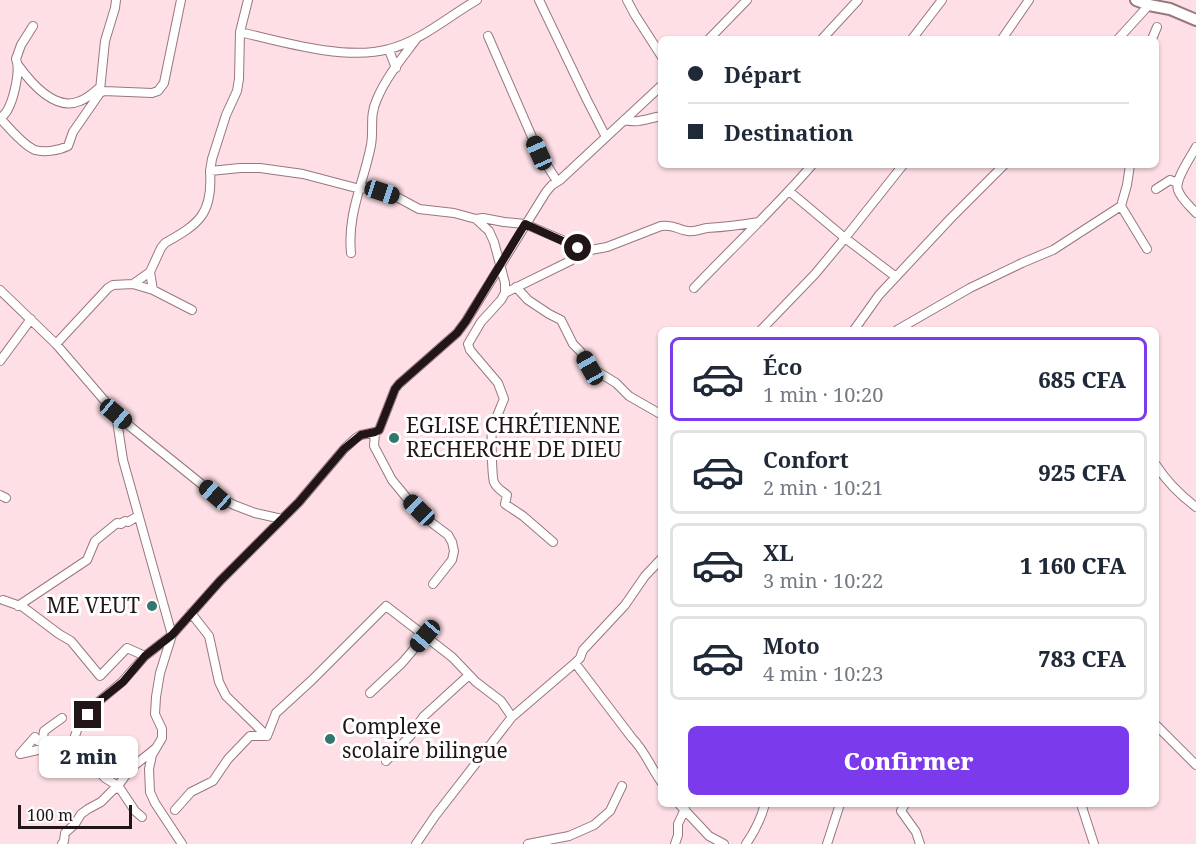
<!DOCTYPE html>
<html lang="fr">
<head>
<meta charset="utf-8">
<style>
  body { margin:0; font-family:"Noto Serif",serif; background:#f6f6f7; color:#1f2937; height:100vh; display:flex; flex-direction:column; font-size:22px; white-space:nowrap }
  * { box-sizing:border-box; margin:0 }
  p { font-size:20px; color:#747a83 }
  .icon { flex:none; width:33px; height:33px; fill:none; stroke:currentColor; stroke-width:2; stroke-linecap:round; stroke-linejoin:round }
  .map { position:relative; flex:1; overflow:hidden }
  .panel { position:absolute; left:658px; top:327px; width:501px; height:480px; display:flex; flex-direction:column; background:#fff; border-radius:9px; box-shadow:0 2px 4px #0004 }
  .panel>* { flex:none }
  .banner { position:absolute; left:658px; top:36px; width:501px; height:132px; border-radius:9px; box-shadow:0 2px 4px #0004; display:grid; align-content:center; height:132px; padding:0 30px; background:#fff }
  .scale { position:absolute; left:18px; bottom:15px; width:114px; box-sizing:border-box; padding-left:6px; border:3px solid #221518; border-top:0; font-size:16px; line-height:21px; white-space:nowrap; color:#221518; -webkit-text-stroke:4px #fff; paint-order:stroke }
  .end { position:absolute; width:27px; height:27px; margin:-14px; border:8px solid #221518; background:#fff; box-shadow:0 0 0 3px #fff }
  .from { border-radius:50% }
  .bubble { position:absolute; height:42px; border-radius:9px; background:#fff; box-shadow:0 2px 4px #0004; font-size:20px; font-weight:800; line-height:42px; text-align:center }
  .car { position:absolute; width:18px; height:36px; margin:-18px -9px; border-radius:8px; box-shadow:0 0 4px 2px #0007; background:linear-gradient(#222 24%,#8ab4d8 0 40%,#222 0 76%,#8ab4d8 0 86%,#222 0) }
  .banner b { display:flex; align-items:center; gap:21px; height:57px; font-size:22px }
  .banner b+b { border-top:2px solid #e0e1e3 }
  .banner i { width:15px; height:15px; background:#1f2937 }
  ul { padding:10px 0 0; list-style:none }
  li { display:flex; align-items:center; gap:18px; height:84px; margin:0 12px 9px; padding:0 18px; border:3px solid #e0e1e3; border-radius:9px }
  li div { flex:1 }
  li b { display:block; font-size:22px }
  li em { font-style:normal; font-weight:800 }
  li.current { border-color:#7c3aed }
  li>.icon { width:54px; height:54px; stroke-width:1.5 }
  .button { display:flex; gap:12px; margin-top:auto; padding:12px 30px }
  .button a { flex:1; height:69px; border-radius:9px; background:#7c3aed; color:#fff; font-size:24px; font-weight:800; line-height:69px; text-align:center }
  .map>svg:first-child { display:block }
  .lines { fill:none; stroke-linecap:round; stroke-linejoin:round }
  .minor-casing { stroke:#98777f; stroke-width:10 }
  .highway-casing { stroke:#98777f; stroke-width:14 }
  .minor { stroke:#fff; stroke-width:8 }
  .highway { stroke:#fff; stroke-width:10 }
  .route { stroke:#221518; stroke-width:8 }
  .poi-dot { fill:#31776e; stroke:#fff; stroke-width:2 }
  .labels { text-anchor:middle; stroke-width:6; stroke-linejoin:round; paint-order:stroke }
  .poi-label { font-size:21px; fill:#221518; stroke:#fff; text-anchor:start }
</style>
</head>
<body>
<div class="map">
<svg width="1196" height="844" viewBox="0 0 1196 844">
  <rect width="100%" height="100%" fill="#fddfe5"/>
  <g class="lines">
    <defs>
      <path id="minor" d="M539,0l48,100 19,37
        M627,0l8,15 27,42
        M240,32c42,10 106,29 149,17 32,-8 60,-33 88,-49
        M488,36l51,117 18,28
        M709,39l38,-39
        M822,39l36,-39
        M912,39l30,-39
        M1002,39l27,-39
        M1118,39l31,-34
        M1152,39l5,-12
        M389,50l7,18
        M18,65c13,18 37,47 62,36 8,-3 14,-9 20,-14
        M100,90l5,-49 10,-33 1,-8
        M0,118c8,9 24,28 35,32 10,3 25,0 33,-4l5,-14 27,-39 4,-2 48,2 6,-2 6,-8 17,-83
        M0,119c3,-3 5,-5 7,-8 6,-10 14,-40 9,-52l5,-14 12,-19
        M624,120c14,4 24,-2 38,-4
        M1196,147c-5,10 -22,33 -18,43 3,9 12,16 18,23
        M210,171l2,-12 14,-44 11,-24 2,-12 1,-47 8,-32
        M1156,189l14,-9 8,3
        M1121,206l26,43
        M476,219l7,-1 21,4 21,2 42,18 18,9
        M351,253c-4,-40 13,-71 20,-108 3,-17 -2,-29 6,-46 9,-22 26,-42 40,-61
        M150,272l3,18 39,20
        M896,277l-51,-39 58,-73
        M133,284l20,6
        M516,287l12,13 21,14 12,6 12,24 7,7 10,16 26,16 13,13 33,19
        M694,288c39,-41 81,-80 118,-123
        M0,290l56,54 60,70 16,14 83,67 19,10 21,8 27,6
        M505,293l65,-32 15,-10 22,-4 54,-21c14,-2 16,4 27,5 7,1 13,-2 19,-3 17,-1 34,-3 52,-6
        M761,330l54,-56 30,-36 -56,-47
        M854,330l25,-35 72,-77 53,-53
        M897,330l73,-42 52,-25 31,-13 68,-44 6,-21 3,-20
        M56,344l52,-56 5,-3 20,-1 17,-12 11,-24 4,-5c34,-19 48,-29 45,-72l30,-3h20l43,6 57,15 10,-2 25,9 24,13 35,4 22,6 13,12 5,11 11,41v10l-4,7 -20,22 -13,22 2,6 28,33 6,16c-4,10 -9,21 -12,31 -1,5 0,48 2,52 2,6 8,9 13,13l-2,9 18,12 30,26
        M0,361l31,-42
        M116,414l7,46 49,175 -12,38 -4,24 -1,17 7,15v9l-10,17 -3,14 1,23 5,11 27,41
        M375,432l-1,14 18,34 14,17 26,26 16,12 4,7 2,9 -2,9 -19,24
        M1156,465c11,17 24,30 40,42
        M0,495l6,3
        M3,600l20,7 36,27 12,7 29,35 27,-28 18,8
        M18,606l69,-46 8,-19 22,-18 4,1 4,-3 3,1 10,-6
        M191,613l18,23 10,46 7,14 41,40
        M575,663l57,75c13,13 19,30 30,45
        M370,693l32,-30 23,-27 27,21 24,25 25,19 11,16
        M62,718l-18,13 -1,7 -5,3 -3,-4 -15,17 53,-12
        M1156,725l40,40
        M156,748l-26,21 -12,17 -13,-8 -32,-36 5,-15 20,-25 24,-20 23,-26 27,-21 48,-54 79,-79 45,-53 12,-11 5,-3 14,-3 4,-2 16,-41 4,-5 58,-51 9,-12 80,-129 6,-7 8,-5 102,-95
        M386,761l25,-26 12,-18 46,-42
        M119,787l16,24 7,6
        M679,804l30,32 15,8
        M905,804l-4,7 15,21 4,12
        M1081,804l13,40
        M175,810l16,-18 22,-11 15,-22 22,-23h17l9,-23 36,-33 74,-74 39,30
        M62,844l2,-3 1,-8 10,-9 6,-10 7,-5 13,-7 14,-14 5,1
        M416,844l19,-28 77,-99 63,-54 5,-5 3,-8 42,-45 20,-29 17,-18
        M528,844l41,-8 25,-11 16,-14 12,-25
        M675,844l3,-9v-11l7,-15
        M746,844c9,-13 15,-25 19,-40
        M827,844l13,-40"/>
      <path id="highway" d="M1136,0l13,5 21,4 26,11"/>
    </defs>
    <use href="#minor" class="minor-casing"/>
    <use href="#highway" class="highway-casing"/>
    <use href="#minor" class="minor"/>
    <use href="#highway" class="highway"/>
  </g>
  <g class="lines">
    <path class="route" d="M88,715l10,-13 25,-20 22,-26 27,-21 48,-54 79,-79 45,-53 17,-14 14,-3 4,-2 16,-41 4,-5 58,-51 9,-12 59,-97 53,24"/>
  </g>
  <g class="poi-dot">
    <circle cx="394" cy="438" r="6"/>
    <circle cx="152" cy="606" r="6"/>
    <circle cx="330" cy="739" r="6"/>
  </g>
  <g class="labels">
    <g class="poi-label">
      <text x="406" y="433">EGLISE CHRÉTIENNE<tspan x="406" dy="24">RECHERCHE DE DIEU</tspan></text>
      <text x="140" y="613" text-anchor="end">ME VEUT</text>
      <text x="342" y="734">Complexe<tspan x="342" dy="24">scolaire bilingue</tspan></text>
    </g>
  </g>
</svg>
<div class="scale">100 m</div>
<i class="end from" style="left:578px;top:248px"></i>
<i class="end" style="left:88px;top:715px"></i>
<div class="bubble" style="left:39px;top:736px;width:99px">2 min</div>
<i class="car" style="left:539px;top:153px;rotate:336deg"></i>
<i class="car" style="left:382px;top:192px;rotate:108deg"></i>
<i class="car" style="left:590px;top:368px;rotate:331deg"></i>
<i class="car" style="left:116px;top:414px;rotate:130deg"></i>
<i class="car" style="left:215px;top:495px;rotate:311deg"></i>
<i class="car" style="left:419px;top:510px;rotate:314deg"></i>
<i class="car" style="left:425px;top:636px;rotate:220deg"></i>
<div class="banner">
<b><i class="from"></i>Départ</b>
<b><i></i>Destination</b>
</div>
<section class="panel">
<ul>
<li class="current"><svg class="icon" aria-label="car" viewBox="0 0 24 24"><path d="M5 17H2v-5l4-1 3-4h7l3 4 3 1v5h-3M9 17h6M6 11h13"/><circle cx="7" cy="17" r="2"/><circle cx="17" cy="17" r="2"/></svg><div><b>Éco</b><p>1 min · 10:20</p></div><em>685 CFA</em></li>
<li><svg class="icon" aria-label="car" viewBox="0 0 24 24"><path d="M5 17H2v-5l4-1 3-4h7l3 4 3 1v5h-3M9 17h6M6 11h13"/><circle cx="7" cy="17" r="2"/><circle cx="17" cy="17" r="2"/></svg><div><b>Confort</b><p>2 min · 10:21</p></div><em>925 CFA</em></li>
<li><svg class="icon" aria-label="car" viewBox="0 0 24 24"><path d="M5 17H2v-5l4-1 3-4h7l3 4 3 1v5h-3M9 17h6M6 11h13"/><circle cx="7" cy="17" r="2"/><circle cx="17" cy="17" r="2"/></svg><div><b>XL</b><p>3 min · 10:22</p></div><em>1 160 CFA</em></li>
<li><svg class="icon" aria-label="car" viewBox="0 0 24 24"><path d="M5 17H2v-5l4-1 3-4h7l3 4 3 1v5h-3M9 17h6M6 11h13"/><circle cx="7" cy="17" r="2"/><circle cx="17" cy="17" r="2"/></svg><div><b>Moto</b><p>4 min · 10:23</p></div><em>783 CFA</em></li>
</ul>
<div class="button"><a>Confirmer</a></div>
</section>
</div>
</body>
</html>
